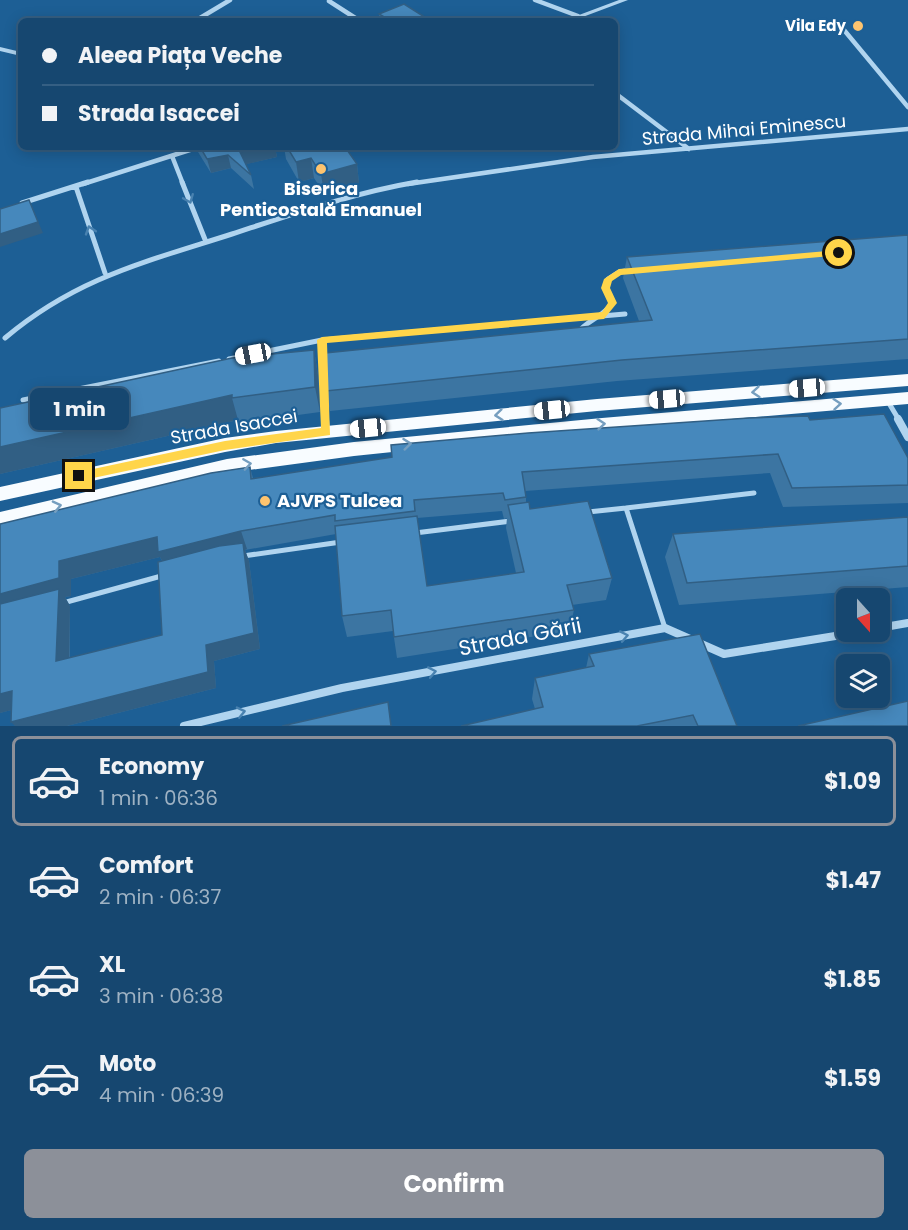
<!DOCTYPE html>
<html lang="en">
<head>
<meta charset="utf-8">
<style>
  body { margin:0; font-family:Poppins,sans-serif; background:#235178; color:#f1f3f6; height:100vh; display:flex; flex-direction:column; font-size:22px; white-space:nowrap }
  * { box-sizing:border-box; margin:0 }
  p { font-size:20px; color:#9eb2c3 }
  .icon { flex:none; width:33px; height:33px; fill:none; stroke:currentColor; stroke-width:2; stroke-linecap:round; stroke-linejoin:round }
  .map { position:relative; height:726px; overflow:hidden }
  .drawer { display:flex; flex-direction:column; background:#164770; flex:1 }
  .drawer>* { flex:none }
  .banner { position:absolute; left:18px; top:18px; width:600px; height:132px; border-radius:9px; box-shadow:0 3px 15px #0003,0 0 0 2px #355f83; display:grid; align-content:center; height:132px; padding:0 24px; background:#164770 }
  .needle { width:39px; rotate:159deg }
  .fabs { position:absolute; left:836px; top:588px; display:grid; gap:12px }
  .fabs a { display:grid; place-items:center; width:54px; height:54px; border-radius:9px; background:#164770; box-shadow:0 3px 15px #0003,0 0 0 2px #355f83; font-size:30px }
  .end { position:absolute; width:27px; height:27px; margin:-14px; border:8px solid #ffd54a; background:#111; box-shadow:0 0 0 3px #111 }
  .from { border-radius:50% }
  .bubble { position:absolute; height:42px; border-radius:9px; background:#164770; box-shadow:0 3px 15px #0003,0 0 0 2px #355f83; font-size:20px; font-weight:700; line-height:42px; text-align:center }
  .car { position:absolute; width:18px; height:36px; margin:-18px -9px; border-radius:8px; box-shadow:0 0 4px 2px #0007; background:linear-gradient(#fff 24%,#345 0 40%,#fff 0 76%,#345 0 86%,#fff 0) }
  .banner b { display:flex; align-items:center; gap:21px; height:57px; font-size:22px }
  .banner b+b { border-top:2px solid #355f83 }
  .banner i { width:15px; height:15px; background:#f1f3f6 }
  ul { padding:10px 0 0; list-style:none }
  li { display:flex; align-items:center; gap:18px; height:90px; margin:0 12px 9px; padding:0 12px; border:3px solid transparent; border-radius:9px }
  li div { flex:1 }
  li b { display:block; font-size:22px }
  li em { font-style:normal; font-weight:700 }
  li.selected { border-color:#8c9099 }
  li>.icon { width:54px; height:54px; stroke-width:1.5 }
  .action { display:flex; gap:12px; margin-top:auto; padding:12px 24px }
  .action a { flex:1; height:69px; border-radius:9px; background:#8c9099; color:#fff; font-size:24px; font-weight:700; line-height:69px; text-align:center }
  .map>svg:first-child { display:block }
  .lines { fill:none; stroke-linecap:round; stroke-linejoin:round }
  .service { stroke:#b0d4ef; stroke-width:5 }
  .minor-far2 { stroke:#b0d4ef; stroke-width:4.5 }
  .minor-far1 { stroke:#b0d4ef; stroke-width:5 }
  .minor { stroke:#b0d4ef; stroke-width:8 }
  .tertiary { fill:#b0d4ef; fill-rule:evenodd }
  .primary { fill:#f8fcff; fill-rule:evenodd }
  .wall { fill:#3c75a2; fill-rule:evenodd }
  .shaded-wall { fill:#315f84 }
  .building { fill:#4688bc; stroke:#315f84; stroke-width:1.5 }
  .oneway { stroke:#4982b0 }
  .oneway2 { stroke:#759ebf }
  .route { fill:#ffd54a }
  .poi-dot { fill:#fec46f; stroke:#1d5f95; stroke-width:2 }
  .labels { text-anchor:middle; stroke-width:4.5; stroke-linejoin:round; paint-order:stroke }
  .far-poi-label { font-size:15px; font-weight:bold; fill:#fff; stroke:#1d5f95; text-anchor:end }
  .street-label { font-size:18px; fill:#fff; stroke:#1d5f95 }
  .poi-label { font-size:18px; font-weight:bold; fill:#fff; stroke:#1d5f95 }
  .near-street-label { font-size:21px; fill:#fff; stroke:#1d5f95 }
</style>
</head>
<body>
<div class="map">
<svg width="908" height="726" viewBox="0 0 908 726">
  <rect width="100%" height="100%" fill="#1d5f95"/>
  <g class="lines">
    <path class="service" d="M626,508l128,-15
      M588,512l38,-4 39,120
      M415,533l96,-12
      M243,556l98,-14
      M63,603l102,-28"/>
    <path class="minor-far2" d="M535,0l43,16
      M329,1l31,20
      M195,21l35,-21
      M844,30l64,77
      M615,93l74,56
      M172,156l11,28
      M83,184l113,-36
      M408,184l185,-27 315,-28"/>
    <path class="minor-far1" d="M182,182l24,60
      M76,187l29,86
      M22,203l66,-21
      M577,334c9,-14 26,-16 35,-31l-6,-15 2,-9 11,-7 13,-2
      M5,338c71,-60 140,-76 227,-104 61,-20 121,-41 185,-52
      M322,340l3,80
      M229,359l93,-19 303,-26
      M23,400l196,-39
      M887,400l12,20"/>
    <path class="minor" d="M325,419l1,13
      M898,419l10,18
      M879,628l29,-5
      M184,726l158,-38 323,-60 59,26 136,-22"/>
    <path class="tertiary" d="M619,0h9l-56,21h-9z
      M0,47l21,5v4l-21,-5z
      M191,147h12l-4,2h-7z"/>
    <path class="primary" d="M908,374v12l-311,25 -321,32 -51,9 -225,49v-14l225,-49 51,-7 321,-32z
      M908,392v12l-306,26 -248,26 -127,17 -227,53v-14l227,-53 127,-17 248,-24z"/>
  </g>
  <path class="wall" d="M379,14l52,7h-51z
    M196,147h79l2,10 -31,7 5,11 3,14 -23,-21 -20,5 -13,-21z
    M284,147h61l12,17 2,19 -35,10 -10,-15 -15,4 -13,-23z
    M908,235v124l-291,22 -287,30 -4,-20 313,-70 -16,-43 4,-21z
    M314,350l4,25 2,37 -81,11 -1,-3 -238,54v-66z
    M810,420l98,38v45l-125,4 -13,-34 -245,18 1,6v6l4,6 82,69 -6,22 -34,5 2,5 -5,21 -172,27 -4,-27 -46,6 -5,-21 -6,-82 -91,16 4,11 11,88 -46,12 2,27 -149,38h-52l-4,-16 -11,3v-189l250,-57 3,11zM502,511l2,8 3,-1 -1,10 10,45 -89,13 -10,-68zM160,557l2,4v74l-92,23v-52l-5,-9 6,-1v-17z
    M908,517v70l-229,18 -14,-48 8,-23z
    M589,654l148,72h-276l74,-17 -3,-10 3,-21 51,-10z"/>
  <path class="shaded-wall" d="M260,147h15l2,10 -34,8 -3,-13z
    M228,155l3,13 -20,5 -4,-14z
    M311,158l3,20 -15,4 -3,-20z
    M357,164l2,19 -35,10 -3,-19z
    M29,200l14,33 -43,14v-13z
    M314,350l4,25 2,37 -5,-25z
    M232,395v3l6,22 -238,54v-27z
    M241,531l6,18 -2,1 4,11 11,88 -46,12 2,27 -149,38h-52l-4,-4 197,-50 -41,-102 -7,-13 -89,22v17l-6,1 5,9 -1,71 -69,-62v-21l59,-33 98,-24z
    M12,691l15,15 -27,7v-19z"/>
  <path class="building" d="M404,4l27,17h-40l-12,-7z
    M200,147h60l-20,5 11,23 -23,-20 -21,4z
    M287,147h58l12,17 -36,10 -10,-16 -15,4z
    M29,200l9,22 -38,12v-25z
    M908,235v104l-286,21 -296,31 -1,-38 327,-33 -25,-63z
    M314,350l1,37 -83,11v-3l-232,52v-39l232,-50z
    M884,414l24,44v27l-116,3 -14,-34 -256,18 4,25 -21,3 -2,-7 -89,7 1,11 -80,10v-6l-94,16 -83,21 -1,-15 -98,24v17l-59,16v-70l211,-51 39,-6 1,12 141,-22 -1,-12 137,-12 221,-15 59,-2 2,4z
    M588,501l24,77 -45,7 7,25 -180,27 -3,-27 -49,6 -7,-90 82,-10 10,70 97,-14 -16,-67 21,-3 1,7z
    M908,517v49l-221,17 -14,-49z
    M243,543l11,90 -48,12 2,27 -197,50 1,-31 -12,3v-90l59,-15 -3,72 106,-26 -4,-73 61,-16z
    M700,634l37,92h-39l-5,-11 -56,11h-176l82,-19 -8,-29 59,-12 -5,-12z
    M908,701v25h-110z
    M388,702l3,24h-109z"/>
  <defs><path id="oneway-chevron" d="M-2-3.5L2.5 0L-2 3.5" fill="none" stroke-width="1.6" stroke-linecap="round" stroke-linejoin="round" transform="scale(1.5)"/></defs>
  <g class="oneway">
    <use href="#oneway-chevron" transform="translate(189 199) rotate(68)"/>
    <use href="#oneway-chevron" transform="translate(90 230) rotate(-108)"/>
    <use href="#oneway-chevron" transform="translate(624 636) rotate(-11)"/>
    <use href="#oneway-chevron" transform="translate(432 672) rotate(-11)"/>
    <use href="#oneway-chevron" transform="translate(241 712) rotate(-13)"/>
  </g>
  <g class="oneway2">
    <use href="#oneway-chevron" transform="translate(756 392) rotate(175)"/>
    <use href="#oneway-chevron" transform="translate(837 404) rotate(-5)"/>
    <use href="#oneway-chevron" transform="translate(499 415) rotate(174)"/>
    <use href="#oneway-chevron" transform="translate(601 424) rotate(-5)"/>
    <use href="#oneway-chevron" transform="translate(407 444) rotate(-6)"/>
    <use href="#oneway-chevron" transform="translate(247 464) rotate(-8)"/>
    <use href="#oneway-chevron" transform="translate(57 506) rotate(-13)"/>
  </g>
  <path class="route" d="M839,250l3,1v4l-221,20 -9,6 -2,7 7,15 -13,16 -277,24 3,92 -105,15 -146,31 -6,-5 6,-4 146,-31 96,-13 -4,-88 5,-3 280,-25 6,-9 -7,-15 3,-9 15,-10z"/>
  <g class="poi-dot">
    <circle cx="858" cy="26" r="6"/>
    <circle cx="321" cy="169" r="6"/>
    <circle cx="265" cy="501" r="6"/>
  </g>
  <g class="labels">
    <g class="far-poi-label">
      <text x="846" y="31">Vila Edy</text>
    </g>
    <g class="street-label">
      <text transform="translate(744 130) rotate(-5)" y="6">Strada Mihai Eminescu</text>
      <text transform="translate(234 427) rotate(-10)" y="6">Strada Isaccei</text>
    </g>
    <g class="poi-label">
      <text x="321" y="195">Biserica<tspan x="321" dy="21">Penticostală Emanuel</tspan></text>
      <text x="277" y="507" text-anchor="start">AJVPS Tulcea</text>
    </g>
    <g class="near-street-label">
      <text transform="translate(520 637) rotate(-11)" y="7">Strada Gării</text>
    </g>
  </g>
</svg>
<div class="fabs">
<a><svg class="needle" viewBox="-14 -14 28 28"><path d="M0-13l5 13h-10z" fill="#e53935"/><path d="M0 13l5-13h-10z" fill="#9eb2c3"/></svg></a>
<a><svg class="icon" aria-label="layers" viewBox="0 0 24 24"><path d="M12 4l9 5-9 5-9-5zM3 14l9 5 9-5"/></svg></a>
</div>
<i class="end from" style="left:839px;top:253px"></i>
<i class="end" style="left:79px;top:476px"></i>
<div class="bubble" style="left:30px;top:388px;width:99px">1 min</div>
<i class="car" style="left:253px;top:354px;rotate:259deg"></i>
<i class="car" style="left:807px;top:388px;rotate:265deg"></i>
<i class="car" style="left:667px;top:399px;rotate:265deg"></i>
<i class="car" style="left:552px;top:410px;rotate:264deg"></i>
<i class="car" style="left:368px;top:428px;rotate:264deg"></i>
<div class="banner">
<b><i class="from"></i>Aleea Piața Veche</b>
<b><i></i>Strada Isaccei</b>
</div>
</div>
<section class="drawer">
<ul>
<li class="selected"><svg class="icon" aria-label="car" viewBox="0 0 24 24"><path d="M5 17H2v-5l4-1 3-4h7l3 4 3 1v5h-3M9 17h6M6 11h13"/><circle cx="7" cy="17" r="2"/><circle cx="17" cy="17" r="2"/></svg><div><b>Economy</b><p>1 min · 06:36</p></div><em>$1.09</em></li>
<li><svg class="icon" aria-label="car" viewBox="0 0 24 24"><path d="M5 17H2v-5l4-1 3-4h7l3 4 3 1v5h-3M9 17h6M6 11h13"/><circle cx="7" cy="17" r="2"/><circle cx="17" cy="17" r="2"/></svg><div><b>Comfort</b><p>2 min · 06:37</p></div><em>$1.47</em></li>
<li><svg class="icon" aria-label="car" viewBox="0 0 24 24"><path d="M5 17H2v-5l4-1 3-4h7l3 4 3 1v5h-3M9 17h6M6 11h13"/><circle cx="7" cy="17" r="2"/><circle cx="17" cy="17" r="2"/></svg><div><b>XL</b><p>3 min · 06:38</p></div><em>$1.85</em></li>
<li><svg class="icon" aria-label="car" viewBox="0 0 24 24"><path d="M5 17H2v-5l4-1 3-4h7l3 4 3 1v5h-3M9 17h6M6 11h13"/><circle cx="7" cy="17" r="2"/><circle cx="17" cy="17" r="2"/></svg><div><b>Moto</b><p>4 min · 06:39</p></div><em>$1.59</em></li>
</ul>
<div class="action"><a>Confirm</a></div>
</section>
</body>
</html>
